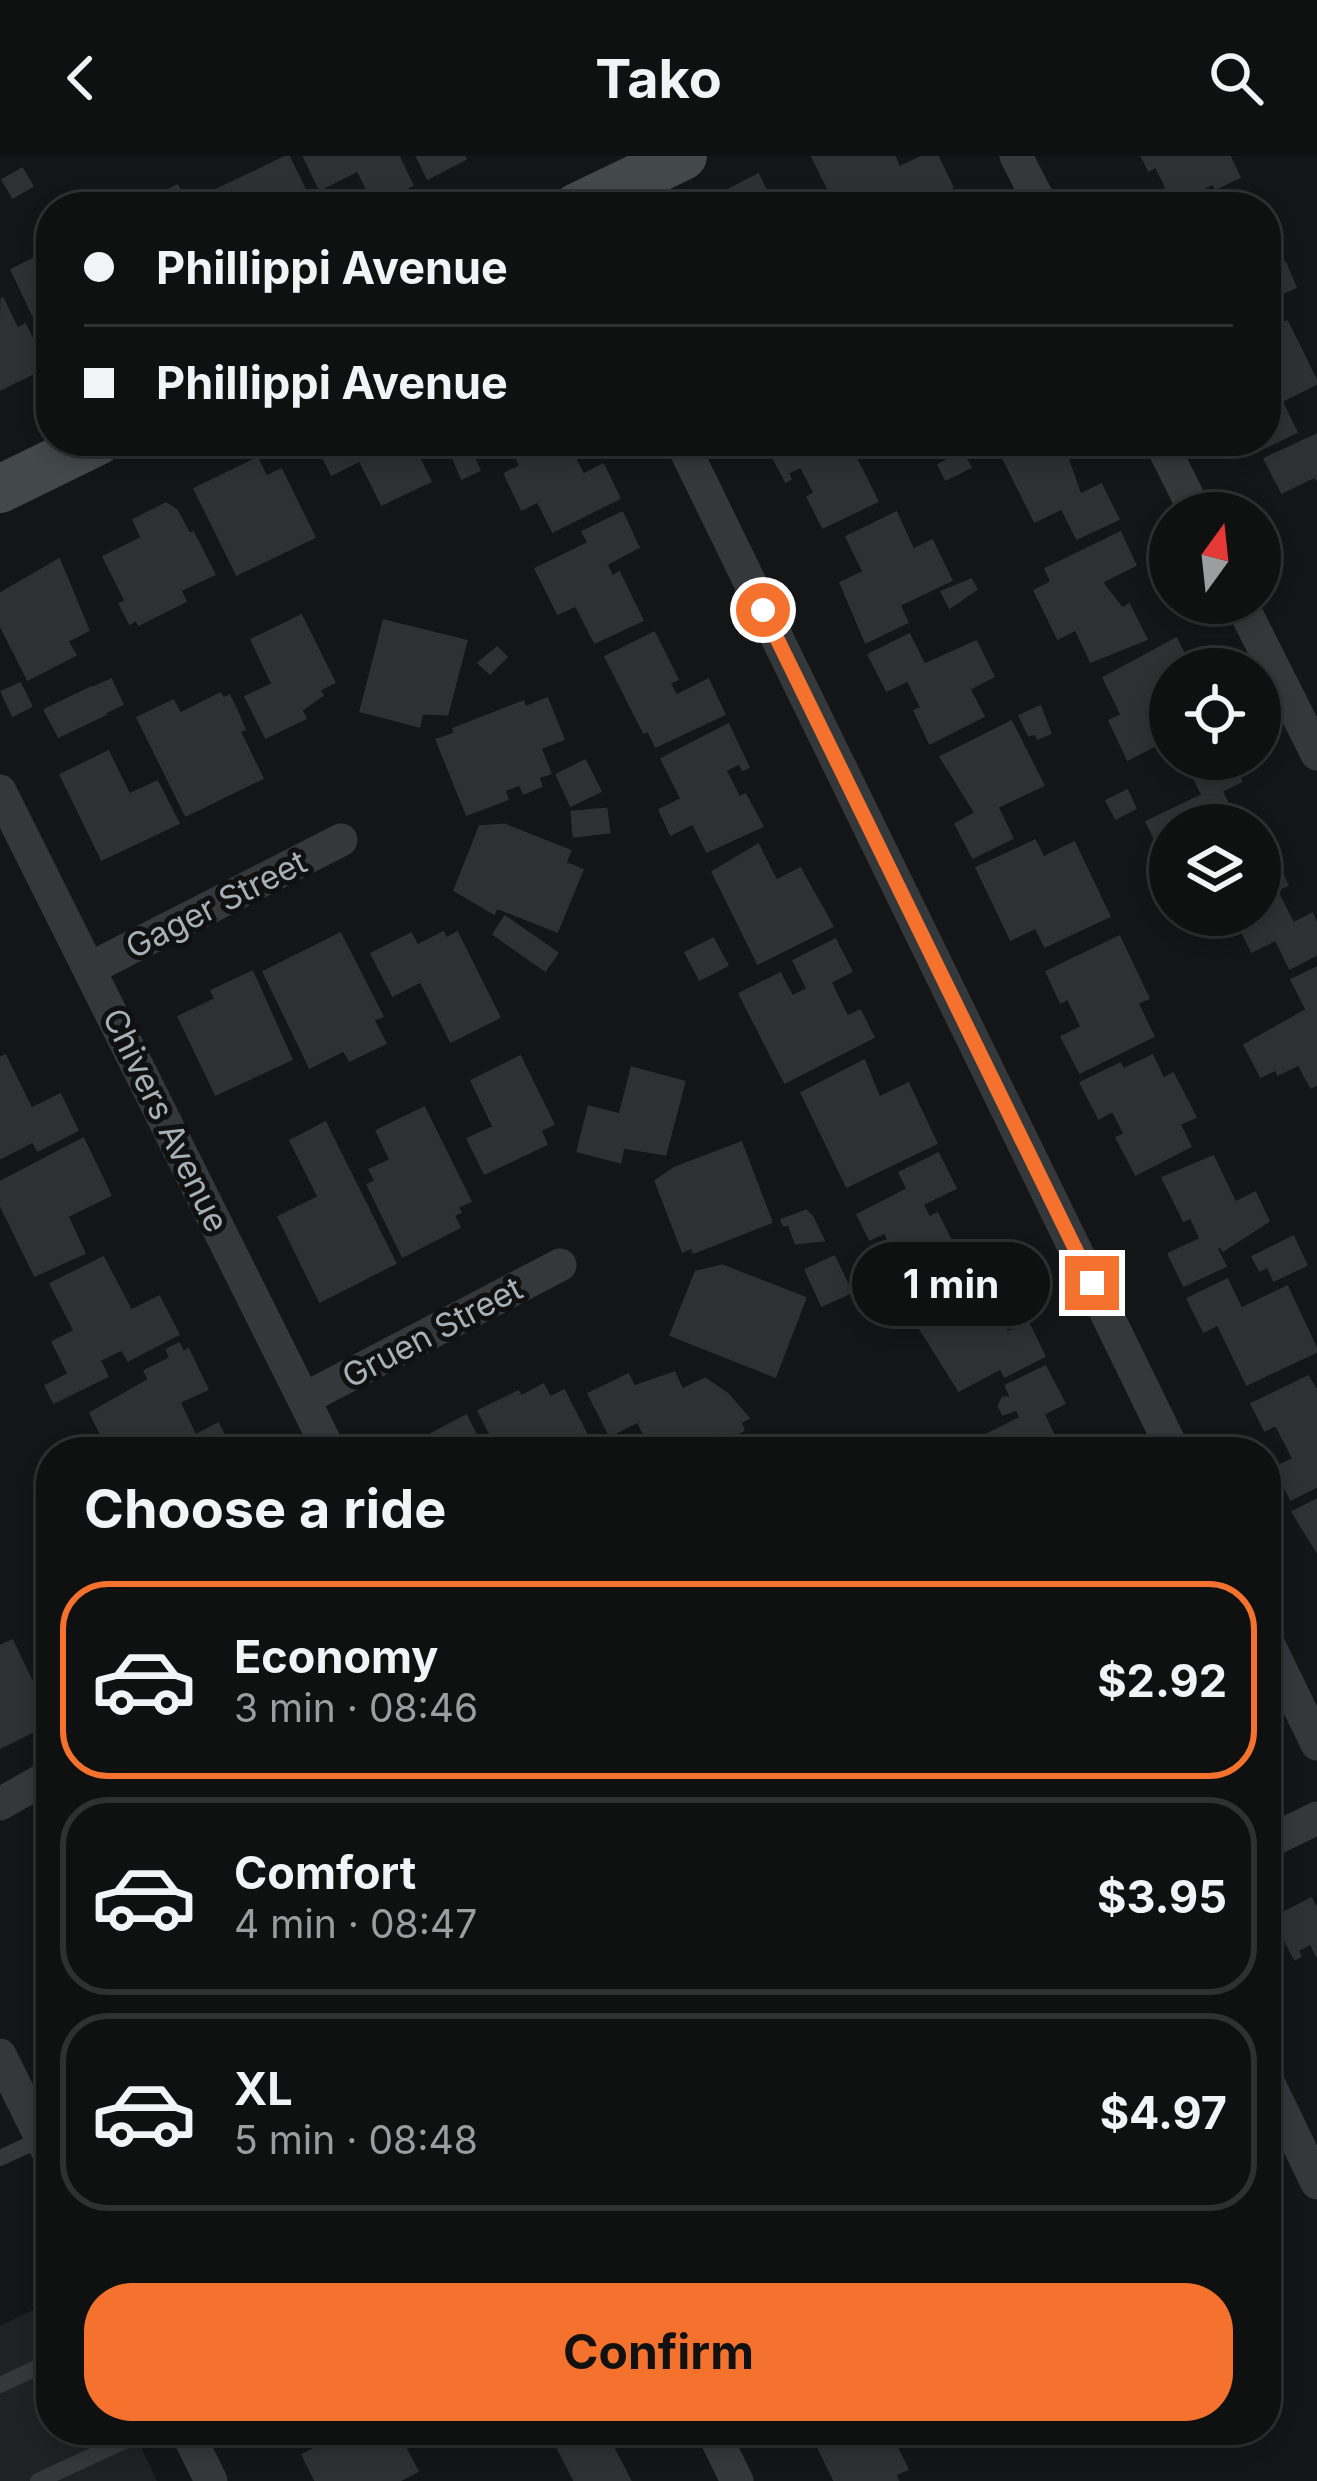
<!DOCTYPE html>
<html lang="en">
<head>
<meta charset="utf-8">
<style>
  body { margin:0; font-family:Inter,sans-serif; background:#181919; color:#f1f3f6; height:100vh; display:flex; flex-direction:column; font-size:45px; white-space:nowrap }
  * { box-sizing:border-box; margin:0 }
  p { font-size:39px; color:#9b9d9f }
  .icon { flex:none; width:66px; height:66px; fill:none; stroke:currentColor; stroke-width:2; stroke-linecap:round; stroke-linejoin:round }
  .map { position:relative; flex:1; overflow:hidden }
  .side { position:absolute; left:36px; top:1281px; width:1245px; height:1008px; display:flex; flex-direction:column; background:#0f1010; border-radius:48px; box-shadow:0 6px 18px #0003,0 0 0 3px #2f3030 }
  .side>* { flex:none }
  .banner { position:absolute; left:36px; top:36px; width:1245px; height:264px; border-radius:48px; box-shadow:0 6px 18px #0003,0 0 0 3px #2f3030; display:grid; align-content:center; height:264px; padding:0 48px; background:#0f1010 }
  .needle { width:78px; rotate:15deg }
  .controls { position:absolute; left:1149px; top:336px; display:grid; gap:24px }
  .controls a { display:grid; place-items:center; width:132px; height:132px; border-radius:50%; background:#0f1010; box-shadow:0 6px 18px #0003,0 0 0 3px #2f3030; font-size:60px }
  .end { position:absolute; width:54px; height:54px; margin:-27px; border:15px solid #f5722e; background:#fff; box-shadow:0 0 0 6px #fff }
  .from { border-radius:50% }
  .bubble { position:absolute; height:84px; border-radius:42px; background:#0f1010; box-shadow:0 6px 18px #0003,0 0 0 3px #2f3030; font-size:39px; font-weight:700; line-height:84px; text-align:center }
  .banner b { display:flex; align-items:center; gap:42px; height:114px; font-size:45px }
  .banner b+b { border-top:3px solid #2f3030 }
  .banner i { width:30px; height:30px; background:#f1f3f6 }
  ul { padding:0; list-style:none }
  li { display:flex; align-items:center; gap:36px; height:198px; margin:0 24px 18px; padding:0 24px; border:6px solid #2f3030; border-radius:48px }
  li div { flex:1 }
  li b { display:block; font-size:45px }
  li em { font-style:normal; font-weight:700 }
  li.on { border-color:#f5722e }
  li>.icon { width:108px; height:108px; stroke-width:1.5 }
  h2 { padding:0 48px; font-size:54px; line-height:144px }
  .cta { display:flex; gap:24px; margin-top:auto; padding:24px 48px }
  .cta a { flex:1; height:138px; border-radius:48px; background:#f5722e; color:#111; font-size:48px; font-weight:700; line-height:138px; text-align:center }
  header { display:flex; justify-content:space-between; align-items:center; height:156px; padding:0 48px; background:#0f1010; font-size:54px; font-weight:700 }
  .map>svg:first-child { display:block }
  .built { fill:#202123 }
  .building { fill:#2f3032; stroke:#2e3032; stroke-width:3 }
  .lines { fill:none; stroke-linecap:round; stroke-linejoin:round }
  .lane { stroke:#35383b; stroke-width:16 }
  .street { stroke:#35383b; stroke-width:33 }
  .secondary { stroke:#43484b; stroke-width:48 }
  .route { stroke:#f5722e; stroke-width:15 }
  .labels { text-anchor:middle; stroke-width:10; stroke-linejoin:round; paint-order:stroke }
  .street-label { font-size:33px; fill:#a6b1b7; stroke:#101011 }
</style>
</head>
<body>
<header><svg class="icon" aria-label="back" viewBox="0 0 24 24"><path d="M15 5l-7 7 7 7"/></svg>Tako<svg class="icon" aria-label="search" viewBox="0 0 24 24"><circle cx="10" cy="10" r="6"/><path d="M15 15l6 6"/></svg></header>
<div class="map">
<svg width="1317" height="2325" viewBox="0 0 1317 2325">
  <rect width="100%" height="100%" fill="#141516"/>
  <path class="built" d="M51,2145v129h82l24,51h-157v-155z"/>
  <path class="building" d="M288,0l24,49 -92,2 -7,-15z
    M304,0h94l14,29 -38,18 -16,-33 -38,19z
    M417,0h47l1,3 -37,19z
    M894,0l5,12 25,-12h13l15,31 -48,20h-54l13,-6 -5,-11 -24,10 -21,-43z
    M1142,0h87l10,21 -23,11 -3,-5 -18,9 2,5 -11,10h-51l32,-19 -11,-22 -7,4z
    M22,13l10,17 -19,11 -10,-17z
    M758,19l16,32h-61l8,-3 -4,-8z
    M177,30l12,21h-41l-2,-5z
    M42,99l9,15v82l-39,-82z
    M1285,107l10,24 -11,5 -11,-23z
    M2,142l15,31 8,-4 20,42 -45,22z
    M1287,166l30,61 -36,18 15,31 -39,19 -5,-10h14v-111z
    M1317,279v45l-2,-4 -33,16 -17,-33z
    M315,285h95l20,40 -48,23 -22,-44 -28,14z
    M508,285h65l-6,3 16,31 20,-10 16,33 -66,33 -15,-30 -16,8 -17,-35 16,-8z
    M765,285h46l5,11 31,-11 30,60 -54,26 -15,-30 7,-4 -14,-27 -14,7 3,6 -4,2z
    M1041,285h20l19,54 21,-10 17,34 -41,19 -15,-30 -27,13 -31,-62z
    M471,295l8,19 -17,8 -8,-19z
    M962,297l8,14 -24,12 -7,-14z
    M257,303l9,18 15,-7 33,67 -77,37 -42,-85z
    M166,348l10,6 13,24 4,-1 21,41 -34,16 5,11 -46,23 -3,-5 -6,4 -10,-19 6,-3 -22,-44 38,-19 -8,-18z
    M622,357l16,34 -32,17 6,13 7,-4 23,47 -47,22 -19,-37 -18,8 -22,-44 53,-26 -6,-11z
    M896,357l17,37 19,-9 19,39 -52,25 8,17 -41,20 -25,-59 23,-11 -17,-35z
    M1120,377l15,32 -34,17 21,27 7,-4 17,34 -55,22 -15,-32 -18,9 -23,-47 17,-9 -6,-13z
    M59,404l29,70 -21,11 8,14 -47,24 -28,-55v-30z
    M971,424l5,9 -26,18 -8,-15z
    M301,460l33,66 -15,8 3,5 -21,15 4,8 -39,19 -20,-40 27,-13 -21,-44z
    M384,465l82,20 -19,73 -25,-1 -3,13 -58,-15z
    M654,477l23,46 -8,4 7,13 32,-16 16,34 -68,32 -8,-16 -4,2 -38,-75z
    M909,479l15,30 52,-23 17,34 -24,13 14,27 -53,27 -15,-32 7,-3 -14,-28 -21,10 -18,-35z
    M1176,483l13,26 -19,4 -7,8 7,15 -6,4 6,13 1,50 -10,-17 -33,17 -18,-38 12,-6 -18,-37z
    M497,492l9,9 -16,16 -11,-10z
    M111,524l11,24 -17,8 -12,-24z
    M20,528l11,22 -18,9 -11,-23z
    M91,532l14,26 -46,22 -14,-26z
    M220,538l3,5 6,-3 7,14 8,19 -5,2 23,47 -76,37 -48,-97 35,-17 7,13z
    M547,543l16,40 -23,9 10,25 -12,4 3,9 -17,7 -4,-9 -16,6 3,9 -40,15 -30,-74 18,-6 -1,-5 69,-27 2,6z
    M1040,551l10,26 -12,5 -3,-5 -6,2 -9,-19z
    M1011,566l32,63 -46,22 15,31 -39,19 -17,-33 20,-11 -35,-56z
    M728,569l20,42 -5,2 -3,-6 -15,7 14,28 6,-3 17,31 -55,25 -14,-28 -22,11 -11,-24 22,-11 -20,-40z
    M108,596l21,43 28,-13 21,41 -76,36 -41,-84z
    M1197,603h34l10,22 -20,10 14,28 8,-4 5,10h-78v17l-11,5 -12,-25 56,-27 -16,-31z
    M585,605l15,30 -29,14 -14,-30z
    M1127,635l8,17 -19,10 -9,-17z
    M606,653l3,23 -35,4 -2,-24z
    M504,669l66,26 -5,12 17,7 -25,61 -61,-24 -2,6 -39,-23 25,-63z
    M1035,685l8,17 31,-15 35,73 -64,30 -9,-19 -25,12 -34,-71z
    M758,689l18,36 24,-12 32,57 -74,37 -45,-91z
    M1276,706l11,23 -11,5 17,34 19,-10 5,11v29l-27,14 -14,-29 -24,12 -18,-36h26v-49z
    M505,761l52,36 -12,17 -51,-36z
    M443,777l3,6 11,-6 42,84 -48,24 -30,-60 -28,14 -21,-41 39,-20 6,12z
    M340,778l42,82 -9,4 12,23 -35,17 -6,-10 -34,17 -46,-95z
    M1119,781l29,61 -11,5 16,33 -73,36 -18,-35 20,-10 -14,-29 -7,4 -14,-30z
    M713,783l14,26 -27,14 -14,-26z
    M835,784l16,31 -21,11 17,35 13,-6 13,26 -88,45 -45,-88 40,-20 12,23 16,-8 -14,-28z
    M1317,812v116l-6,3 -12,-23 -21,10 -2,-5 -15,7 -16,-31 62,-35 -15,-30z
    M252,816l39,87 -75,35 -37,-77 37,-18 -4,-8z
    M5,900l26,53 29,-14 17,35 -39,20 -5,-9 -33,17v-100z
    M1152,900l11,23 10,-5 22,43 -16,7 11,22 -54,28 -19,-36 8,-4 -12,-24 -14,8 -18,-35 39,-19 3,6z
    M520,901l33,67 -13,6 6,14 -61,29 -17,-34 26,-12 -22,-46z
    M864,905l15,37 29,-14 28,59 -89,43 -45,-93z
    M632,912l52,14 -19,72 -42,-7 -3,15 -42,-11 11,-44 31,8z
    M424,952l46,93 -13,6 3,5 -7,3 6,12 -56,29 -35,-71 8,-4 -6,-11 21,-10 -14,-29z
    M325,967l70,140 -75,38 -41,-84 40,-20 -28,-56z
    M83,983l27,56 -43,21 17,37 -49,22 -35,-72 1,-21z
    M741,987l30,79 -77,30 -2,-5 -9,4 -27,-70 19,-13z
    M938,998l17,34 -33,16 7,14 8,-4 23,45 -49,25 -26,-52 -15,7 -12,-24 50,-26 -8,-16z
    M1213,1001l22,46 20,-10 13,28 -45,29 -2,-4 -5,2 9,18 -41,19 -15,-31 32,-15 -10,-22 -7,3 -21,-42z
    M806,1055l6,6 11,23 -27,3 -7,-19 -5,1 -2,-5z
    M1293,1081l13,28 -32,15 -6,-14 -8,4 -7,-13z
    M834,1101l17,35 -29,13 -16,-35z
    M103,1102l28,53 28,-14 19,37 -50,26 -6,-11 -23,11 8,16 -53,26 -8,-16 23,-12 -16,-32 22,-11 -24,-47z
    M722,1110l83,32 -30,78 -104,-41 25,-63z
    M983,1114l15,29 -7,3 16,31 21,-10 16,33 -39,20 -4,-8 -42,22 -40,-64 21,-11 -9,-19z
    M1227,1124l14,29 46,-22 30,64 -70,33 -29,-60 -14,7 -16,-32z
    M179,1188l4,9 5,-3 19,39 -28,13 16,34 23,-12 14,28h-96l-3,-6 -23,6 -19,-39 58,-33 -4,-9 26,-13 -4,-8z
    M1045,1211l19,36 -21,11 13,27 7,-3 7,14h-97l-4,-8 52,-26 -4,-9 -14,5 -4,-8 4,-8h9l-6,-12z
    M674,1217l8,17 23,-11 22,15 21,24 -8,4 3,8 -25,13 -5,-8 -30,17h-30l-15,-31 -28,14 -21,-41 39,-19 6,12z
    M1308,1221l9,15v94l-26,13 -16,-31 19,-9 -18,-35 -11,6 -13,-26z
    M543,1229l7,13 14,-7 31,61h-95l-21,-41 39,-19 3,5z
    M466,1260l18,36h-76l-2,-4z
    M1317,1344v51l-24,-39z
    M12,1485l39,81 -50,25 -1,-101z
    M1311,1743l6,11v46l-6,-13 -14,7 3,6 -5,3 -21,-41z
    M353,2274h43l21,41 -19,10h-82l-13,-26z
    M549,2274h55l26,51h-55z
    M831,2274h57l19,39 -12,5 3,7h-63l-21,-43z"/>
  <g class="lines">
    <path class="lane" d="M0,2002l41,-19
      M0,2229l51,-24
      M38,2325l110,-51"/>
    <path class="street" d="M1016,0l26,51
      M681,285l493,1011
      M1160,285l36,72
      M1241,447l76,151
      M0,635l330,661
      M91,812l250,-128
      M304,1243l256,-134
      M1266,1483l51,105
      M0,1648l51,-29
      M1266,1687l51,-25
      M0,1899l51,103
      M1266,1922l51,105
      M186,2274l25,51
      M712,2274l25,51"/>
    <path class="secondary" d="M577,51l106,-51
      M0,333l98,-48"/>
  </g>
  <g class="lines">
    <path class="route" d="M763,454l329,673"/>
  </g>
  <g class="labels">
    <g class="street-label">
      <text transform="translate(216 748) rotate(-27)" y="12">Gager Street</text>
      <text transform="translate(166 964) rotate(64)" y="12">Chivers Avenue</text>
      <text transform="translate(432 1176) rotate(-28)" y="12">Gruen Street</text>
    </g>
  </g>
</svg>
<div class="controls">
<a><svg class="needle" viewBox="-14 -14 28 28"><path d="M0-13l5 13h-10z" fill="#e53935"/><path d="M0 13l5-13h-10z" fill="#9b9d9f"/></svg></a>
<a><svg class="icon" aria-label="locate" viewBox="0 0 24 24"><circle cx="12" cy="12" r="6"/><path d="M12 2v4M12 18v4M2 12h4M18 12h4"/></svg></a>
<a><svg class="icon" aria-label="layers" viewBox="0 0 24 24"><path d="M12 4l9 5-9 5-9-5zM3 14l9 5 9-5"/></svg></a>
</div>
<i class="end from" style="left:763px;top:454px"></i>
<i class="end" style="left:1092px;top:1127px"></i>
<div class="bubble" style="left:852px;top:1086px;width:198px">1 min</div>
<div class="banner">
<b><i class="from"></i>Phillippi Avenue</b>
<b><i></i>Phillippi Avenue</b>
</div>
<section class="side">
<h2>Choose a ride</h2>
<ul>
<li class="on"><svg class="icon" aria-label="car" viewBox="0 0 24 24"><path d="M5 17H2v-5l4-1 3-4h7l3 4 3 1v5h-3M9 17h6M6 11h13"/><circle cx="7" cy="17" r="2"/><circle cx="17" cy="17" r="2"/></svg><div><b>Economy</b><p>3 min · 08:46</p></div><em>$2.92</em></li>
<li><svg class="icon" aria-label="car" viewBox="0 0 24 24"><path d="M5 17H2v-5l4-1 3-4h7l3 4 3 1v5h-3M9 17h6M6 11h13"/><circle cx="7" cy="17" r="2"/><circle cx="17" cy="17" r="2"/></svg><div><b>Comfort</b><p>4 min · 08:47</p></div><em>$3.95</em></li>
<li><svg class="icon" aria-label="car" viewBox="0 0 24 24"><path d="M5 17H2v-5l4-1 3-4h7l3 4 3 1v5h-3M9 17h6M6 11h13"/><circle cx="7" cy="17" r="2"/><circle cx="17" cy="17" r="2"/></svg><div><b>XL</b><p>5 min · 08:48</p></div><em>$4.97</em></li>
</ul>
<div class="cta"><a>Confirm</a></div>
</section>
</div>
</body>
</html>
